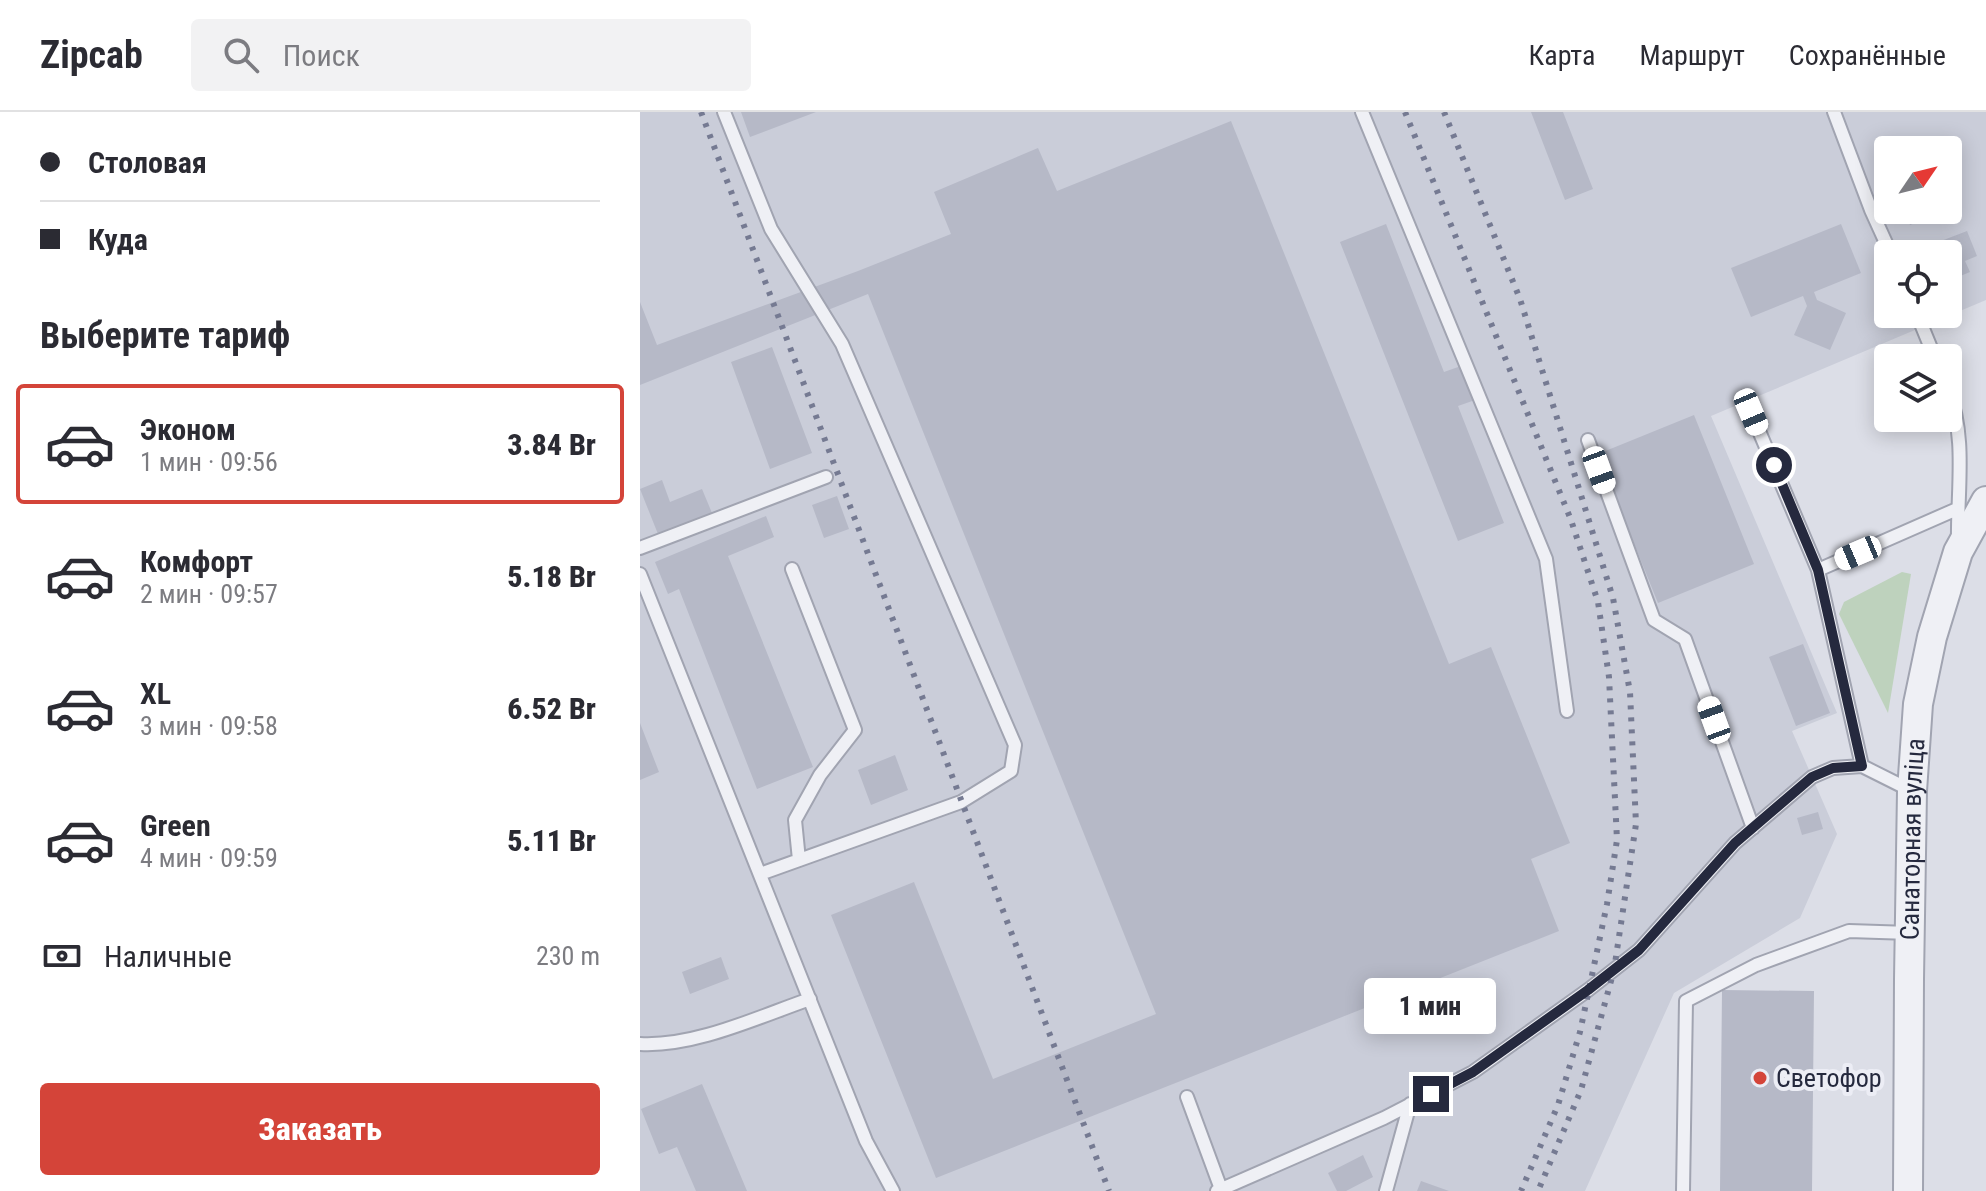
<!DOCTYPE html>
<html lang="ru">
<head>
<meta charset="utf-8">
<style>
  body { margin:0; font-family:"Roboto Condensed",sans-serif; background:#f2f2f3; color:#2b2b33; height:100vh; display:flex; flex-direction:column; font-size:30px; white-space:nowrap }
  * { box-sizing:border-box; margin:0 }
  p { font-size:26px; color:#7c7c81 }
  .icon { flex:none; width:44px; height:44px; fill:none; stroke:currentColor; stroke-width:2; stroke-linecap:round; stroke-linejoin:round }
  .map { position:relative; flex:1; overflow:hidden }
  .drawer { display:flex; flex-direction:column; background:#fff; width:640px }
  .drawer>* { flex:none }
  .top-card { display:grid; align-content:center; height:176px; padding:0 40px; background:#fff }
  .needle { width:52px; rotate:55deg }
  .controls { position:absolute; left:1234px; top:24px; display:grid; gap:16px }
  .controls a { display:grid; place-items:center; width:88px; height:88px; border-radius:8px; background:#fff; box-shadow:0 4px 20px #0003; font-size:40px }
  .end { position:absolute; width:36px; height:36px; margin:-18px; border:10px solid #25293e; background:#fff; box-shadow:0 0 0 4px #fff }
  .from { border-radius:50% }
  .bubble { position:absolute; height:56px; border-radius:8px; background:#fff; box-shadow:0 4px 20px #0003; font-size:26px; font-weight:800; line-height:56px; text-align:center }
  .car { position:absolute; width:24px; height:48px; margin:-24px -12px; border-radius:10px; box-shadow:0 0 6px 2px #0007; background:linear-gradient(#fff 24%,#345 0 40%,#fff 0 76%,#345 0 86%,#fff 0) }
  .top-card b { display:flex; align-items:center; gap:28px; height:76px; font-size:30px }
  .top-card b+b { border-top:2px solid #e1e1e2 }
  .top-card i { width:20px; height:20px; background:#2b2b33 }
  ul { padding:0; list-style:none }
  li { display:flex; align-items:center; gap:24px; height:120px; margin:0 16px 12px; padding:0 24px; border:4px solid transparent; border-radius:8px }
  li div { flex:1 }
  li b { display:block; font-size:30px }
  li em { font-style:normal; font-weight:800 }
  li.active { border-color:#d44439 }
  li>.icon { width:72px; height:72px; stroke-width:1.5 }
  h2 { padding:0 40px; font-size:36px; line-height:96px }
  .pay { display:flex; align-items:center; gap:20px; height:88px; padding:0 40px; font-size:30px }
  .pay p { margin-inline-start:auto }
  .button { display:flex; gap:16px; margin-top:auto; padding:16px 40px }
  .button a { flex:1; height:92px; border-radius:8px; background:#d44439; color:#fff; font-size:32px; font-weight:800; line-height:92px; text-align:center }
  header { display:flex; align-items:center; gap:48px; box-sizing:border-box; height:112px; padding:0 40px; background:#fff; border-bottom:2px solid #e1e1e2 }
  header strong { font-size:38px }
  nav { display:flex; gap:44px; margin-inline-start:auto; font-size:28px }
  .search { width:560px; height:72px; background:#f2f2f3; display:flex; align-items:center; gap:20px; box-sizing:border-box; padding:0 28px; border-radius:8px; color:#7c7c81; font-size:30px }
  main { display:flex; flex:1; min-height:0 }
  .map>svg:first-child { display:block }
  .built { fill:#cacdd9; fill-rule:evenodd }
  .green { fill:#bed2bd }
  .building { fill:#b6b9c7 }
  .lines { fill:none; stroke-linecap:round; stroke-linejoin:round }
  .service-casing { stroke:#a1a4b1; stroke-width:16 }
  .tertiary-casing { stroke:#a1a4b1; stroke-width:32 }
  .service { stroke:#eff0f5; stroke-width:12 }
  .tertiary { stroke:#eff0f5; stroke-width:28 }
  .rail { stroke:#757a92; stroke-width:6; stroke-dasharray:4 8; stroke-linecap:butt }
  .route { stroke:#25293e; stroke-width:10 }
  .poi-dot { fill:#d44439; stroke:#ecedf5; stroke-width:3 }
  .labels { text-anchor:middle; stroke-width:8; stroke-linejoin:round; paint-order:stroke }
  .street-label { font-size:26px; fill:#25293e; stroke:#ecedf5 }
  .poi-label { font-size:26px; fill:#25293e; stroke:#ecedf5; text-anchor:start }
</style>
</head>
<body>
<header>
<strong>Zipcab</strong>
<div class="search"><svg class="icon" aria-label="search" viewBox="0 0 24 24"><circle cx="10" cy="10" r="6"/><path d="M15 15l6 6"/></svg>Поиск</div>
<nav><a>Карта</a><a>Маршрут</a><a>Сохранённые</a></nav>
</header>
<main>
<section class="drawer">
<div class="top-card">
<b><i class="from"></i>Столовая</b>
<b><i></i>Куда</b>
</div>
<h2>Выберите тариф</h2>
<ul>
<li class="active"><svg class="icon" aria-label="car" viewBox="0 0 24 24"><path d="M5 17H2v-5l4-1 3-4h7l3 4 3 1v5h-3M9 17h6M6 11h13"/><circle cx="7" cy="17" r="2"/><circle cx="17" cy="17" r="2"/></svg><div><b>Эконом</b><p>1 мин · 09:56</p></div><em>3.84 Br</em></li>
<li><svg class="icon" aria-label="car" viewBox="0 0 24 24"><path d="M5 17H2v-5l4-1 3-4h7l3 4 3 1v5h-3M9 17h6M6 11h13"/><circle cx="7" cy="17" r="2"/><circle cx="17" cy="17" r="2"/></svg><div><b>Комфорт</b><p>2 мин · 09:57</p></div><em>5.18 Br</em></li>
<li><svg class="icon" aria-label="car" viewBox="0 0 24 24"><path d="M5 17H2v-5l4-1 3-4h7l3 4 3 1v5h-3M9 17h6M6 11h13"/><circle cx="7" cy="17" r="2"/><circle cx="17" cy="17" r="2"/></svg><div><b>XL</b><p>3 мин · 09:58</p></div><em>6.52 Br</em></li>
<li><svg class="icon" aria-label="car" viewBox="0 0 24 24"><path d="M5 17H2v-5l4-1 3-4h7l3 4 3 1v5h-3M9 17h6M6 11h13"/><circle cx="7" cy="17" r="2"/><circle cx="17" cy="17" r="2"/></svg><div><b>Green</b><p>4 мин · 09:59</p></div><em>5.11 Br</em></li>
</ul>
<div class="pay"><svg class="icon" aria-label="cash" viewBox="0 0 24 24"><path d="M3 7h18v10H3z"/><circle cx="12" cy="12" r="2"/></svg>Наличные<p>230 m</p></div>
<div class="button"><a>Заказать</a></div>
</section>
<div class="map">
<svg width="1346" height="1079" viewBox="0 0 1346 1079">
  <rect width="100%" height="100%" fill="#dcdee7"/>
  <path class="built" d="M0,0h1346v188l-275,116 126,297 -45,18 45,103 -37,84 -126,75 -89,198h-945zM1248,38h60v60h-60zM1248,142h60v60h-60z"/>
  <path class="green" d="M1262,460l9,2 -23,139 -49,-99 5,-12z"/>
  <path class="building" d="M101,0h75l-66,25z
    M891,0h32l30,77 -28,11z
    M591,9l218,543 42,-17 79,196 -39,16 28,72 -623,247 -105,-263 83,-33 79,197 163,-65 -288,-720 -228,91v-83l17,43 201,-74 93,-37 -17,-42 104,-44 19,43z
    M1263,98h30l2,5 -25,10z
    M746,112l58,148 17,-6 14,34 -17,6 46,117 -46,18 -118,-299z
    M1201,112l20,49 -47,19 3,8 29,13 -16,37 -36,-15 13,-29 -4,-10 -52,21 -20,-49z
    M1327,119l10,25 -12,5 5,11 -22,9v-27h-2l-5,-13z
    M132,235l40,106 -42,16 -39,-107z
    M1054,303l60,149 -96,39 -60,-149z
    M22,368l8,22 32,-13 10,24 -54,21 -18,-45z
    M197,384l12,33 -25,9 -12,-33z
    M126,404l8,21 -46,19 85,211 -56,22 -78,-200 -11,5 -13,-32z
    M1163,532l27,69 -34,13 -27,-69z
    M0,611l19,49 -19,8z
    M255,643l13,35 -37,15 -13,-35z
    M1178,700l5,17 -21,6 -5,-17z
    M81,845l8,22 -39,15 -8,-22z
    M1082,878l92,1 -2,200h-92z
    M62,972l45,107h-51l-19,-44 -18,7 -18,-45z
    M723,1043l10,22 -27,14h-9l-9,-18z
    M781,1069l28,10h-32z"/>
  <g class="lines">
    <defs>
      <path id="service" d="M84,0l47,117 71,115 173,401 -4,26 -50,31 -201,72
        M722,0l184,447 21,152
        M1194,0l37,98 20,44
        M1277,202l18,44
        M1308,278c19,47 9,101 10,151
        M1111,300l67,158 139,-61
        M948,328l66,180 31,19 68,189
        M0,436l186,-71
        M152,457l63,161 -35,45 -25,45 4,40
        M1178,458l44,196
        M0,462l226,567 27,50
        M0,932c55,3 118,-27 170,-45
        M547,985l34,92
        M577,1079l167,-73 89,-46 115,-82 51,-40 96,-107 77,-66 21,-9 29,-2 50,25
        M746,1079l24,-87
        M1043,1079l3,-190 70,-36 93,-34 61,2"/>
      <g id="tertiary">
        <path id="s1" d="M1268,1079l1,-212 3,-188 6,-87 14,-67 26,-85 28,-51"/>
      </g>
    </defs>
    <use href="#service" class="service-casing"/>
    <use href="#tertiary" class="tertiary-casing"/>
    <use href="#service" class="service"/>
    <use href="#tertiary" class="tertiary"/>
    <path class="rail" d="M61,0l408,1079
      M765,0l166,408 27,82 11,75 8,163 -10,64 -27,128 -22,73 -37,86
      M804,0l76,187 93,299 17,94 6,132 -22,146 -33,120 -43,101"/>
  </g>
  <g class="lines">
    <path class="route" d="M791,982l42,-22 115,-82 51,-40 96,-107 77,-66 21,-9 29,-2 -44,-196 -44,-105"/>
  </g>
  <circle class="poi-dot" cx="1120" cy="966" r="8"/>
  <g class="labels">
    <g class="street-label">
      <text dy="9" stroke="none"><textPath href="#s1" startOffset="352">Санаторная вуліца</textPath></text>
    </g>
    <g class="poi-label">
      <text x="1136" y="975">Светофор</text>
    </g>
  </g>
</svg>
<div class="controls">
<a><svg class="needle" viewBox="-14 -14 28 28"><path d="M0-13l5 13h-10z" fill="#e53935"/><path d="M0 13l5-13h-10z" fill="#7c7c81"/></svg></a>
<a><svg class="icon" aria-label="locate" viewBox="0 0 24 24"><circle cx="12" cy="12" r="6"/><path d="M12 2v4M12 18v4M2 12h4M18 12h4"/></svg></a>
<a><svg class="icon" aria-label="layers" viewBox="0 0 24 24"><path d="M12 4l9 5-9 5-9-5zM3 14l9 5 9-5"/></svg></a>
</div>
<i class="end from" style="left:1134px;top:353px"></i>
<i class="end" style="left:791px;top:982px"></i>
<div class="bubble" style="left:724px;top:866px;width:132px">1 мин</div>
<i class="car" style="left:1111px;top:300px;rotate:157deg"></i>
<i class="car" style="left:959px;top:358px;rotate:160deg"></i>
<i class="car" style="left:1218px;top:441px;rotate:247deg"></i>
<i class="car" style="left:1074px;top:608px;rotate:340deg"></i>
</div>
</main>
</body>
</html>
